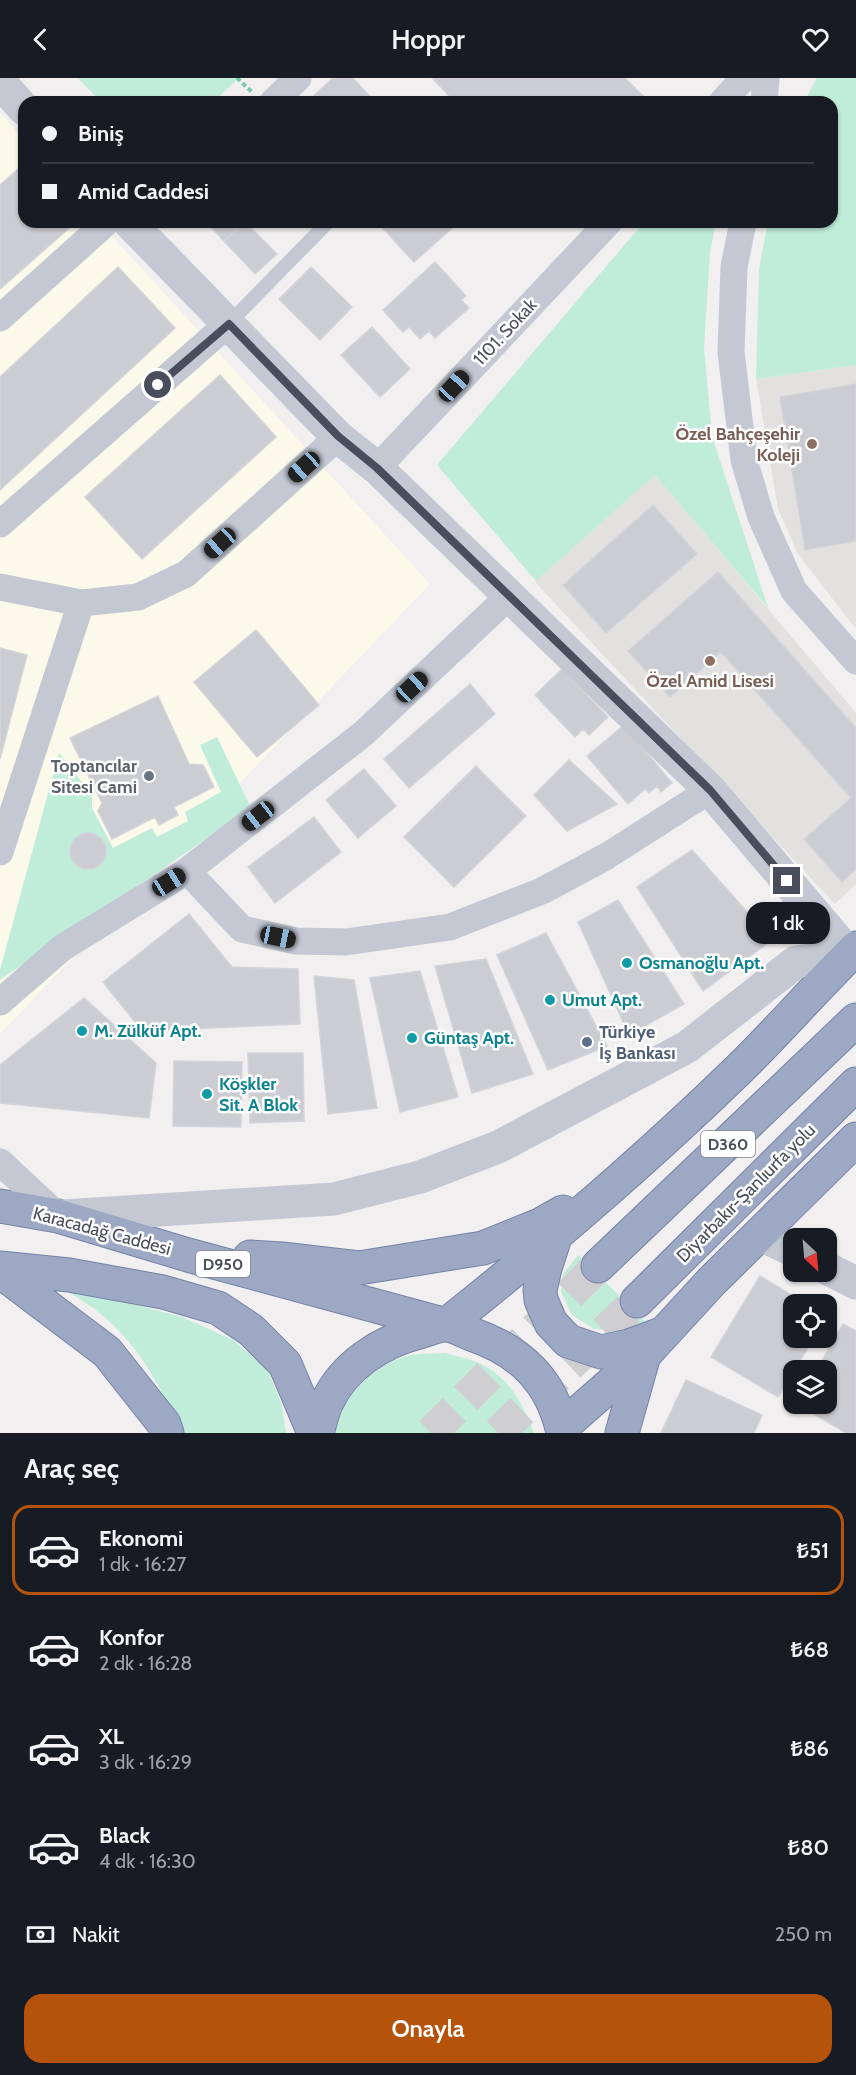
<!DOCTYPE html>
<html lang="tr">
<head>
<meta charset="utf-8">
<style>
  body { margin:0; font-family:Cabin,sans-serif; background:#20242c; color:#f1f3f6; height:100vh; display:flex; flex-direction:column; font-size:22px; white-space:nowrap }
  * { box-sizing:border-box; margin:0 }
  p { font-size:20px; color:#9ea1a6 }
  .icon { flex:none; width:33px; height:33px; fill:none; stroke:currentColor; stroke-width:2; stroke-linecap:round; stroke-linejoin:round }
  .map { position:relative; height:1355px; overflow:hidden }
  .panel { display:flex; flex-direction:column; background:#171b24; flex:1 }
  .panel>* { flex:none }
  .top-card { position:absolute; left:18px; top:18px; width:820px; height:132px; border-radius:18px; box-shadow:0 2px 4px #0004; display:grid; align-content:center; height:132px; padding:0 24px; background:#171b24 }
  .needle { width:39px; rotate:154deg }
  .fabs { position:absolute; left:783px; top:1150px; display:grid; gap:12px }
  .fabs a { display:grid; place-items:center; width:54px; height:54px; border-radius:12px; background:#171b24; box-shadow:0 2px 4px #0004; font-size:30px }
  .end { position:absolute; width:27px; height:27px; margin:-14px; border:8px solid #484e5b; background:#fff; box-shadow:0 0 0 3px #fff }
  .from { border-radius:50% }
  .bubble { position:absolute; height:42px; border-radius:18px; background:#171b24; box-shadow:0 2px 4px #0004; font-size:20px; font-weight:600; line-height:42px; text-align:center }
  .car { position:absolute; width:18px; height:36px; margin:-18px -9px; border-radius:8px; box-shadow:0 0 4px 2px #0007; background:linear-gradient(#222 24%,#8ab4d8 0 40%,#222 0 76%,#8ab4d8 0 86%,#222 0) }
  .top-card b { display:flex; align-items:center; gap:21px; height:57px; font-size:22px }
  .top-card b+b { border-top:2px solid #363941 }
  .top-card i { width:15px; height:15px; background:#f1f3f6 }
  ul { padding:0; list-style:none }
  li { display:flex; align-items:center; gap:18px; height:90px; margin:0 12px 9px; padding:0 12px; border:3px solid transparent; border-radius:18px }
  li div { flex:1 }
  li b { display:block; font-size:22px }
  li em { font-style:normal; font-weight:600 }
  li.on { border-color:#b45309 }
  li>.icon { width:54px; height:54px; stroke-width:1.5 }
  h2 { padding:0 24px; font-size:27px; line-height:72px }
  .pay { display:flex; align-items:center; gap:15px; height:66px; padding:0 24px; font-size:22px }
  .pay p { margin-inline-start:auto }
  .cta { display:flex; gap:12px; margin-top:auto; padding:12px 24px }
  .cta a { flex:1; height:69px; border-radius:18px; background:#b45309; color:#fff; font-size:24px; font-weight:600; line-height:69px; text-align:center }
  header { display:flex; justify-content:space-between; align-items:center; height:78px; padding:0 24px; background:#171b24; font-size:27px; font-weight:600 }
  .map>svg:first-child { display:block }
  .commercial { fill:#fbf9e9 }
  .education { fill:#e2e1e0 }
  .green { fill:#c0ecda }
  .building { fill:#cccdd3; stroke:#d3d4da; stroke-width:1.5 }
  .lines { fill:none; stroke-linecap:round; stroke-linejoin:round }
  .trunk-tunnel { stroke:#cfcfd1; stroke-width:33; stroke-dasharray:33 16; stroke-linecap:butt }
  .trunk-casing { stroke:#7583a7; stroke-width:35 }
  .path { stroke:#7ac8b1; stroke-width:4; stroke-dasharray:4.5 3; stroke-linecap:butt }
  .service { stroke:#c3c8d3; stroke-width:14 }
  .minor { stroke:#c3c8d3; stroke-width:27 }
  .tertiary { stroke:#c3c8d3; stroke-width:33 }
  .trunk { stroke:#9ca8c4; stroke-width:33 }
  .route { stroke:#484e5b; stroke-width:8 }
  .education-dot { fill:#8d6e63; stroke:#fff; stroke-width:2 }
  .worship-dot { fill:#6b7280; stroke:#fff; stroke-width:2 }
  .culture-dot { fill:#0f9aa8; stroke:#fff; stroke-width:2 }
  .service-dot { fill:#5c6f8a; stroke:#fff; stroke-width:2 }
  .labels { text-anchor:middle; stroke-width:5; stroke-linejoin:round; paint-order:stroke }
  .shield { fill:#fff; stroke:#7f838c; stroke-width:1.5 }
  .shield-label { font-size:16px; font-weight:bold; fill:#484e5b }
  .street-label { font-size:18px; fill:#484e5b; stroke:#fff }
  .education-label { font-size:18px; font-weight:bold; fill:#785e54; stroke:#fff; text-anchor:end }
  .worship-label { font-size:18px; font-weight:bold; fill:#5b616d; stroke:#fff; text-anchor:end }
  .culture-label { font-size:18px; font-weight:bold; fill:#0d838f; stroke:#fff; text-anchor:start }
  .service-label { font-size:18px; font-weight:bold; fill:#4e5e75; stroke:#fff; text-anchor:start }
</style>
</head>
<body>
<header><svg class="icon" aria-label="back" viewBox="0 0 24 24"><path d="M15 5l-7 7 7 7"/></svg>Hoppr<svg class="icon" aria-label="heart" viewBox="0 0 24 24"><path d="M12 20l-8-8c-3-5 5-10 8-4 3-6 11-1 8 4z"/></svg></header>
<div class="map">
<svg width="856" height="1355" viewBox="0 0 856 1355">
  <rect width="100%" height="100%" fill="#f1efef"/>
  <path class="commercial" d="M0,35l24,27v82h75l331,362 -430,450z"/>
  <path class="education" d="M856,287v262l-1,1 -57,-74 -20,-45 -22,-130z
    M655,397l201,238v171l-21,20 -300,-322z"/>
  <path class="green" d="M78,0h161l-26,24h-112z
    M817,0h39v287l-100,14 3,-110 9,-47h64v-120h-28z
    M644,144h72l-6,31 -6,94 8,89 56,172 -113,-133 -119,106 -99,-116z
    M217,659l34,71 -251,172v-10l59,-217 33,42v13l21,40 39,-20 5,9 31,-16 -3,-9 36,-20 -21,-47z
    M578,1177l67,66 -23,10 -28,-2 -22,-14 -11,-23 2,-18z
    M58,1206l124,33 51,23 35,30 14,36 4,27h-104c-18,-39 -39,-81 -71,-110 -15,-15 -36,-26 -53,-39z
    M445,1275c10,3 22,5 32,9 32,15 45,39 57,71h-199c8,-38 39,-70 77,-78 10,-2 22,-1 33,-2z"/>
  <path class="building" d="M333,0h20l22,24h-68z
    M432,0h193l24,24h-194z
    M24,86v58h52l-76,67v-104z
    M206,144h39l-21,19z
    M245,144l32,32 -22,20 -31,-33z
    M377,144h82l-45,40z
    M435,184l31,34 -5,4 8,8 -34,30 -6,-7 -9,8 -11,-12 -6,5 -20,-22z
    M118,189l57,61 -175,162v-113z
    M311,189l41,40 -32,33 -41,-41z
    M372,249l38,42 -30,28 -39,-42z
    M220,297l56,62 -134,122 -57,-62z
    M856,306v157l-51,9 -25,-153z
    M653,427l44,49 -91,79 -43,-48z
    M718,494l138,156v141l-14,13 -38,-43 47,-41 -130,-146 -51,45 -42,-46z
    M256,552l63,75 -62,52 -63,-75z
    M0,570l27,7 -27,104z
    M562,591l46,48 -19,18 -6,-6 -8,8 -40,-42z
    M470,606l25,30 -86,74 -25,-29z
    M158,618l31,68 14,1 11,22 -40,20 4,8 -19,10 -4,-8 -43,22 -14,-28 4,-8 -32,-65z
    M624,647l48,58 -11,9 -4,-6 -8,7 -4,-4 -17,15 -41,-48z
    M569,682l48,44 -50,27 -33,-36z
    M476,688l50,50 -72,71 -50,-50z
    M364,691l32,37 -38,32 -32,-38z
    M314,739l27,35 -66,51 -27,-36z
    M70 773a18 18 0 1 1 36 0a18 18 0 1 1-36 0Z
    M692,772l80,90 -69,51 -66,-104z
    M618,822l66,104 -55,31 -51,-113z
    M189,836l43,53 66,2 2,55 -135,6 -18,7 -44,-55z
    M546,855l61,113 -59,24 -51,-115z
    M486,881l47,115 -61,19 -37,-127z
    M420,893l38,126 -58,15 -30,-134z
    M314,898l40,4 23,128 -49,6z
    M84,920l72,65 -7,55 -149,-15v-38z
    M248,975h55l1,68 -54,2z
    M174,983l68,1 -1,65 -68,-1z
    M760,1198l48,29h-14v33h20l-36,59 -67,-40z
    M843,1246l13,7v102h-10l-49,-29h29v-33h-10z
    M686,1302l76,35 -8,18h-93z"/>
  <g class="lines">
    <path class="trunk-tunnel" d="M431,1355l167,-167
      M498,1355l139,-132"/>
    <defs>
      <path id="trunk" d="M0,1128l58,10 130,39 258,70c99,-79 196,-162 287,-250 43,-41 81,-86 123,-127
        M556,1156l-11,34 -5,22 1,10 10,23 17,18 33,11 28,-6 30,-11
        M250,1179l32,2 77,9 124,-20 57,-23 23,-13
        M598,1188l258,-246
        M0,1190l69,7 94,17 55,16 33,22 34,34 29,69
        M0,1193l107,81 57,72 3,9
        M637,1223l219,-217
        M562,1349l82,-72 67,-73 145,-143
        M317,1355c3,-10 5,-21 10,-31 17,-36 53,-60 92,-70 8,-2 18,-7 26,-7 8,0 19,6 26,9 50,17 81,47 92,99
        M622,1355l22,-78"/>
    </defs>
    <use href="#trunk" class="trunk-casing"/>
    <path class="path" d="M237,0l15,14"/>
    <path class="service" d="M229,245l99,-101"/>
    <path class="minor" d="M273,24l25,-24
      M722,24l22,-24
      M764,24l2,-24
      M743,144l-9,45 -3,85 13,108 17,57 33,74 62,70
      M0,240l107,-96
      M377,390l232,-246
      M0,446l229,-201
      M0,509l81,16 57,-6 48,-23 152,-137
      M0,774l81,-249
      M187,793l55,58 54,12 50,1 104,-15 92,-36 65,-35 103,-66
      M0,924l62,-54 125,-77 177,-138 145,-137
      M0,1084l58,54"/>
    <path class="tertiary" d="M0,4l24,27
      M129,144l209,215 39,31 333,322 139,164
      M63,1138l271,-17 86,-22 78,-30 189,-100 109,-85 53,-8
      M761,1157l33,16
      M826,1190l30,15"/>
    <use href="#trunk" class="trunk"/>
  </g>
  <g class="lines">
    <path class="route" d="M158,307l71,-61 109,112 39,32 333,322 77,91"/>
  </g>
  <g class="education-dot">
    <circle cx="812" cy="366" r="6"/>
    <circle cx="710" cy="583" r="6"/>
  </g>
  <circle class="worship-dot" cx="149" cy="698" r="6"/>
  <g class="culture-dot">
    <circle cx="627" cy="885" r="6"/>
    <circle cx="550" cy="922" r="6"/>
    <circle cx="82" cy="953" r="6"/>
    <circle cx="412" cy="960" r="6"/>
    <circle cx="207" cy="1016" r="6"/>
  </g>
  <circle class="service-dot" cx="587" cy="964" r="6"/>
  <g class="labels">
    <g class="shield">
      <rect x="701" y="1053" width="54" height="26" rx="4.5"/>
      <rect x="196" y="1173" width="54" height="26" rx="4.5"/>
    </g>
    <g class="shield-label">
      <text x="728" y="1072">D360</text>
      <text x="223" y="1192">D950</text>
    </g>
    <g class="street-label">
      <text transform="translate(505 254) rotate(-47)" y="6">1101. Sokak</text>
      <text transform="translate(746 1115) rotate(-45)" y="6">Diyarbakır-Şanlıurfa yolu</text>
      <text transform="translate(102 1153) rotate(15)" y="6">Karacadağ Caddesi</text>
    </g>
    <g class="education-label">
      <text x="800" y="362">Özel Bahçeşehir<tspan x="800" dy="21">Koleji</tspan></text>
      <text x="710" y="609" text-anchor="middle">Özel Amid Lisesi</text>
    </g>
    <g class="worship-label">
      <text x="137" y="694">Toptancılar<tspan x="137" dy="21">Sitesi Cami</tspan></text>
    </g>
    <g class="culture-label">
      <text x="639" y="891">Osmanoğlu Apt.</text>
      <text x="562" y="928">Umut Apt.</text>
      <text x="94" y="959">M. Zülküf Apt.</text>
      <text x="424" y="966">Güntaş Apt.</text>
      <text x="219" y="1012">Köşkler<tspan x="219" dy="21">Sit. A Blok</tspan></text>
    </g>
    <g class="service-label">
      <text x="599" y="960">Türkiye<tspan x="599" dy="21">İş Bankası</tspan></text>
    </g>
  </g>
</svg>
<div class="fabs">
<a><svg class="needle" viewBox="-14 -14 28 28"><path d="M0-13l5 13h-10z" fill="#e53935"/><path d="M0 13l5-13h-10z" fill="#9ea1a6"/></svg></a>
<a><svg class="icon" aria-label="locate" viewBox="0 0 24 24"><circle cx="12" cy="12" r="6"/><path d="M12 2v4M12 18v4M2 12h4M18 12h4"/></svg></a>
<a><svg class="icon" aria-label="layers" viewBox="0 0 24 24"><path d="M12 4l9 5-9 5-9-5zM3 14l9 5 9-5"/></svg></a>
</div>
<i class="end from" style="left:158px;top:307px"></i>
<i class="end" style="left:787px;top:803px"></i>
<div class="bubble" style="left:746px;top:824px;width:84px">1 dk</div>
<i class="car" style="left:454px;top:308px;rotate:43deg"></i>
<i class="car" style="left:304px;top:389px;rotate:228deg"></i>
<i class="car" style="left:220px;top:465px;rotate:228deg"></i>
<i class="car" style="left:412px;top:609px;rotate:47deg"></i>
<i class="car" style="left:258px;top:738px;rotate:232deg"></i>
<i class="car" style="left:169px;top:804px;rotate:58deg"></i>
<i class="car" style="left:278px;top:859px;rotate:102deg"></i>
<div class="top-card">
<b><i class="from"></i>Biniş</b>
<b><i></i>Amid Caddesi</b>
</div>
</div>
<section class="panel">
<h2>Araç seç</h2>
<ul>
<li class="on"><svg class="icon" aria-label="car" viewBox="0 0 24 24"><path d="M5 17H2v-5l4-1 3-4h7l3 4 3 1v5h-3M9 17h6M6 11h13"/><circle cx="7" cy="17" r="2"/><circle cx="17" cy="17" r="2"/></svg><div><b>Ekonomi</b><p>1 dk · 16:27</p></div><em>₺51</em></li>
<li><svg class="icon" aria-label="car" viewBox="0 0 24 24"><path d="M5 17H2v-5l4-1 3-4h7l3 4 3 1v5h-3M9 17h6M6 11h13"/><circle cx="7" cy="17" r="2"/><circle cx="17" cy="17" r="2"/></svg><div><b>Konfor</b><p>2 dk · 16:28</p></div><em>₺68</em></li>
<li><svg class="icon" aria-label="car" viewBox="0 0 24 24"><path d="M5 17H2v-5l4-1 3-4h7l3 4 3 1v5h-3M9 17h6M6 11h13"/><circle cx="7" cy="17" r="2"/><circle cx="17" cy="17" r="2"/></svg><div><b>XL</b><p>3 dk · 16:29</p></div><em>₺86</em></li>
<li><svg class="icon" aria-label="car" viewBox="0 0 24 24"><path d="M5 17H2v-5l4-1 3-4h7l3 4 3 1v5h-3M9 17h6M6 11h13"/><circle cx="7" cy="17" r="2"/><circle cx="17" cy="17" r="2"/></svg><div><b>Black</b><p>4 dk · 16:30</p></div><em>₺80</em></li>
</ul>
<div class="pay"><svg class="icon" aria-label="cash" viewBox="0 0 24 24"><path d="M3 7h18v10H3z"/><circle cx="12" cy="12" r="2"/></svg>Nakit<p>250 m</p></div>
<div class="cta"><a>Onayla</a></div>
</section>
</body>
</html>
